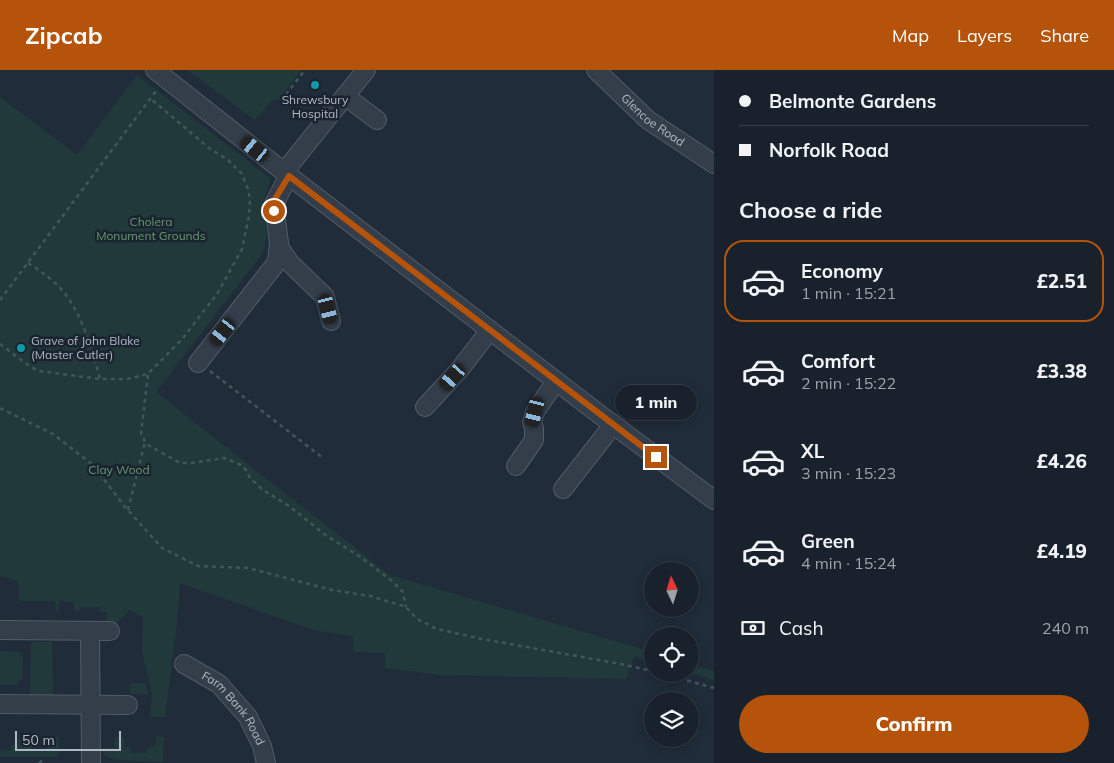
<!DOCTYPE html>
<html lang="en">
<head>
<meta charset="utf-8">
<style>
  body { margin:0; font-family:Mulish,sans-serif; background:#212934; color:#f1f3f6; height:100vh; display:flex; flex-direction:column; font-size:19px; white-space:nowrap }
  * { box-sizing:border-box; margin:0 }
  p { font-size:16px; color:#9fa3a9 }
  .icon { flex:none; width:28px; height:28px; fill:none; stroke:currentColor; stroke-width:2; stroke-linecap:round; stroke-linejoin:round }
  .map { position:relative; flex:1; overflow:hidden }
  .drawer { display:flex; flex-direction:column; background:#18212c; width:400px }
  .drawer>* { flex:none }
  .guide { display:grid; align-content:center; height:110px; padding:0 25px; background:#18212c }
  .needle { width:32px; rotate:356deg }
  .buttons { position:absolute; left:644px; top:492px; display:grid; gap:10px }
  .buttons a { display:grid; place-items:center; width:55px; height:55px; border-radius:50%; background:#18212c; box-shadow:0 2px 12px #0003,0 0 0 1px #363e48; font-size:25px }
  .scale { position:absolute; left:15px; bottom:12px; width:106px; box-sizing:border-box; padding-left:5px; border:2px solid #afb8c7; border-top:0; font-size:14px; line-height:18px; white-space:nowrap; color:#afb8c7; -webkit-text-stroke:4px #1a232f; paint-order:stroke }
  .end { position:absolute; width:22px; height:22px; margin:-11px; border:6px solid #b45309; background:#fff; box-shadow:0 0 0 2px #fff }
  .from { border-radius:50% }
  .bubble { position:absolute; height:35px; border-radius:18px; background:#18212c; box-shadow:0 2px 12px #0003,0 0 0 1px #363e48; font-size:16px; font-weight:800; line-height:35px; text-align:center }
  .car { position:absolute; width:15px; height:30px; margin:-15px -8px; border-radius:6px; box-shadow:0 0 4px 1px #0007; background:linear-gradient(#222 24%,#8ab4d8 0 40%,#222 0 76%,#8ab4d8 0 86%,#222 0) }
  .guide b { display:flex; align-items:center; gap:18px; height:48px; font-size:19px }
  .guide b+b { border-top:1px solid #363e48 }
  .guide i { width:12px; height:12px; background:#f1f3f6 }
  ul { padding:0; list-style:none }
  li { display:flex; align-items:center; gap:15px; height:82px; margin:0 10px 8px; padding:0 15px; border:2px solid transparent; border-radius:20px }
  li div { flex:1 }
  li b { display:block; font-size:19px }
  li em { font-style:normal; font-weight:800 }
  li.active { border-color:#b45309 }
  li>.icon { width:45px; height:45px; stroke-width:1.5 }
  h2 { padding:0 25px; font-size:22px; line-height:60px }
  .pay { display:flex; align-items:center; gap:12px; height:55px; padding:0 25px; font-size:19px }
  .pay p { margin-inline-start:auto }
  .cta { display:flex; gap:10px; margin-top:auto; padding:10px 25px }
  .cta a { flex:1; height:58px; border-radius:30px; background:#b45309; color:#fff; font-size:20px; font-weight:800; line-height:58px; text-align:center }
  header { display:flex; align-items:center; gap:30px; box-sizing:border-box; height:70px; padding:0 25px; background:#b45309; color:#fff }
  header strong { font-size:24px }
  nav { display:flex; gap:28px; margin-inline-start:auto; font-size:18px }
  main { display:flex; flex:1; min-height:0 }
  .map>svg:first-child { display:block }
  .green { fill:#22393b }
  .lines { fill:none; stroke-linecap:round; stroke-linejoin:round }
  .minor-casing { stroke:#525b68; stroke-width:20 }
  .path { stroke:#405659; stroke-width:2.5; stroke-dasharray:4 4; stroke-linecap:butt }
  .minor { stroke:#343e4b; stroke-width:18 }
  .route { stroke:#b45309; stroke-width:6 }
  .culture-dot { fill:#0f9aa8; stroke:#1a232f; stroke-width:2 }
  .labels { text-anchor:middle; stroke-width:5; stroke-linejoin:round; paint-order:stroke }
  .poi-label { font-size:12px; fill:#afb8c7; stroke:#1a232f }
  .street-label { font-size:12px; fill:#afb8c7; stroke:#1a232f }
  .park-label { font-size:12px; fill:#659970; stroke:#1a232f }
</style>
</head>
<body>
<header>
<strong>Zipcab</strong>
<nav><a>Map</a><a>Layers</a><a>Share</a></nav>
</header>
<main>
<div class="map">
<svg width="714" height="693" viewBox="0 0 714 693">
  <rect width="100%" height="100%" fill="#202c3a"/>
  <path class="green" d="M187,0h114l-23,30h-6l-17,20z
    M137,5l134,104c-2,7 -6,15 -7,23 -1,20 7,30 -2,52l-106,138 234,183 262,77v10l-18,-5 -8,22 -185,-4 -56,-7v-15l-31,-1 -1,-16 -40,-6 -133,-47 -3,40 -12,94h-15l2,-23 -10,-42 1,-35 -13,-7 -14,13h-10v-11h-6v-5h-20v4h-6v-9l-15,-1v10h-3l-1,-10h-36l-1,-20 -18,-5v-479l77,58z
    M31,572h21l1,54h-23z
    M0,581l20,1v4l3,1 -1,23h-4v5h-18z
    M690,594l24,7v9l-24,-7z
    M130,613h16l2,11h-18z
    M156,666l8,1 -1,25 -43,-2 -14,-3 -3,-5v-4h11l1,-10h9v9h7v6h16l1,-6h7z
    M56,667h3l-1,20h-58v-7h11v-5h7v-6h6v6h8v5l15,1v-5h9z"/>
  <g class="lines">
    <defs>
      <g id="minor">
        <path d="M155,0l129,102 311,239 119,89"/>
        <path id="s1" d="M596,0l52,50 66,44"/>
        <path d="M345,26l32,24"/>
        <path d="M284,102l82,-102"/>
        <path d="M279,177l11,16 35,34 6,24"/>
        <path d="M198,293l79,-101 2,-19 -5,-39 15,-29"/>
        <path d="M425,337l35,-38 30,-39"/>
        <path d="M516,396l18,-26v-12l-2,-6 3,-10 21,-31"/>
        <path d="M563,419l50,-64"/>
        <path d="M0,560l110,1"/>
        <path d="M90,561l1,132"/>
        <path id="s2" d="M184,594l35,20 29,33 14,29 4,17"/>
        <path d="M0,634l128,1"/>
      </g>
    </defs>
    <use href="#minor" class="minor-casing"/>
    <path class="path" d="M281,31l24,-31
      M28,193c13,8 24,16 34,27 19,22 31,61 38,89
      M0,230l156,-209
      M0,274l29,22 10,5 61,8h27l21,-5 35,-36 34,-44 25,-45 7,-33 1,-16 -2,-11 -6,-15 -14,-14 -19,-12 -58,-49
      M210,301l113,87
      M148,305l-7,58 4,9 3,3 32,18h12l32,-5 17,7 5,5 4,8 13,12 26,16 35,28 38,24 30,23 11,11 3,15
      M0,338l53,26 40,31 32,42 37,41 36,18 50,2 84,22 38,6 36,11 11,12 20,10 45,10 139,25 31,7
      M128,440l17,-68
      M664,604l50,14
      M39,693l4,-3"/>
    <use href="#minor" class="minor"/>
  </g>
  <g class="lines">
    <path class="route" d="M274,141l1,-12 14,-23 367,281"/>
  </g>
  <g class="culture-dot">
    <circle cx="315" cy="15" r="5"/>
    <circle cx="21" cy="278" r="5"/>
  </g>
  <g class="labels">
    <g class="poi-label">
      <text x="315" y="34">Shrewsbury<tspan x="315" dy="14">Hospital</tspan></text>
      <text x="31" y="275" text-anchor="start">Grave of John Blake<tspan x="31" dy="14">(Master Cutler)</tspan></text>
    </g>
    <g class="street-label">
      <text dy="4" stroke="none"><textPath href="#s1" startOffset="76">Glencoe Road</textPath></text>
      <text dy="4" stroke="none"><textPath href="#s2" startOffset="68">Farm Bank Road</textPath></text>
    </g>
    <g class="park-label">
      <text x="151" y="156">Cholera<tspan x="151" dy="14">Monument Grounds</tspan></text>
      <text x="119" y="404">Clay Wood</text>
    </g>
  </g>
</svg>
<div class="buttons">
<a><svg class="needle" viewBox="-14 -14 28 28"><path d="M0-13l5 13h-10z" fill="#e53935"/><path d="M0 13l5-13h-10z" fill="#9fa3a9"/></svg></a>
<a><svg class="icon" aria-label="locate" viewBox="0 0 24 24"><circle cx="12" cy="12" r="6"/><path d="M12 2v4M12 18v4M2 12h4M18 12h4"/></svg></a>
<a><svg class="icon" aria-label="layers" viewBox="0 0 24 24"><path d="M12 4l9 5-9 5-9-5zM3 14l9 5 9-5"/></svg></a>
</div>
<div class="scale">50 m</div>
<i class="end from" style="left:274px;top:141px"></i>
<i class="end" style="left:656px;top:387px"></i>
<div class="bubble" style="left:615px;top:315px;width:82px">1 min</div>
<i class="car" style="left:255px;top:79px;rotate:309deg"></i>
<i class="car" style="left:328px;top:239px;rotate:166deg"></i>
<i class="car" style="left:223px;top:262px;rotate:218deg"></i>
<i class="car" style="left:453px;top:307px;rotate:221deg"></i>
<i class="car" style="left:535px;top:342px;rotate:194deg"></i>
</div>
<section class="drawer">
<div class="guide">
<b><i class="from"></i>Belmonte Gardens</b>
<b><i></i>Norfolk Road</b>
</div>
<h2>Choose a ride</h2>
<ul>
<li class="active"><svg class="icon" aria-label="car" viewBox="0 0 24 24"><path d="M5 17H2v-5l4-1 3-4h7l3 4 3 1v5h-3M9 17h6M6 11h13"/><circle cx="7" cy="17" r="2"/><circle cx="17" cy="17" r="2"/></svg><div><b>Economy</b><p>1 min · 15:21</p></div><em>£2.51</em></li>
<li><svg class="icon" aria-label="car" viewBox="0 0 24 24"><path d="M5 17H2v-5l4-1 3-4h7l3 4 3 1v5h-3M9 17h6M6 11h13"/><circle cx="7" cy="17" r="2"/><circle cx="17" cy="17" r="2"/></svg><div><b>Comfort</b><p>2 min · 15:22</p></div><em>£3.38</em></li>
<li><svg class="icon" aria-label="car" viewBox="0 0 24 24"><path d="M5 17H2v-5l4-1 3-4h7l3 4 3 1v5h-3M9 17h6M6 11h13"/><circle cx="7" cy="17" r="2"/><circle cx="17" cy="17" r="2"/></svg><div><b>XL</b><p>3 min · 15:23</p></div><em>£4.26</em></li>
<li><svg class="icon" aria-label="car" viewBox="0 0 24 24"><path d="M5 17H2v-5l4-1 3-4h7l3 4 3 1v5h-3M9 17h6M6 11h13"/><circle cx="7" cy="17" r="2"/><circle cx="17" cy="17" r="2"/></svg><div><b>Green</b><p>4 min · 15:24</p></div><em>£4.19</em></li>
</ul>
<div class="pay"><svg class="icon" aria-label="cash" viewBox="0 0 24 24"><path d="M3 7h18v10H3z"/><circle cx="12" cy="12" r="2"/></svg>Cash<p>240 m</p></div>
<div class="cta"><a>Confirm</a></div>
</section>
</main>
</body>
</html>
